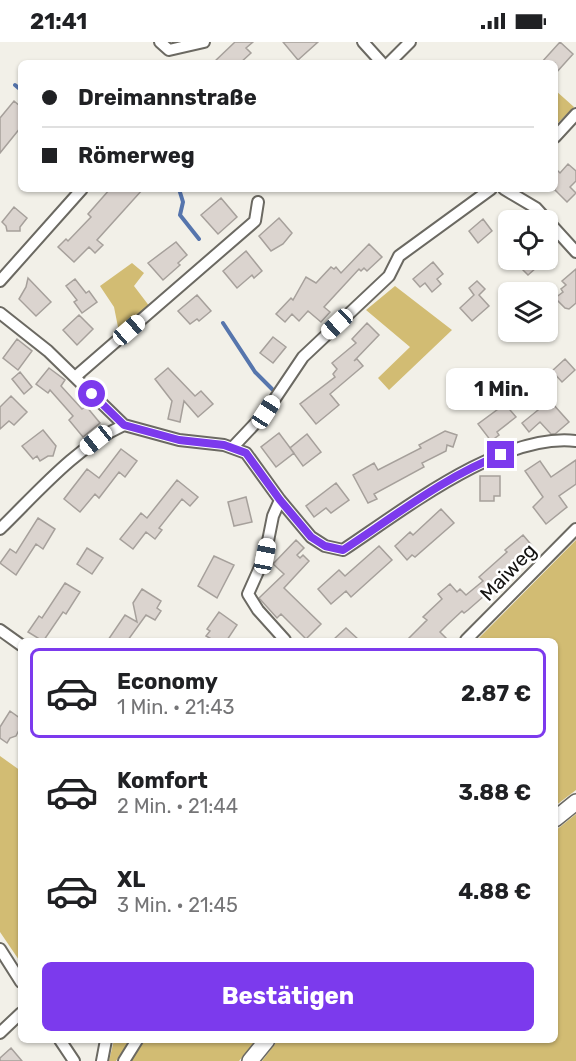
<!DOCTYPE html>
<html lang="de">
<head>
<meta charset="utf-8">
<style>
  body { margin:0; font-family:Rubik,sans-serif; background:#f6f6f6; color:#202124; height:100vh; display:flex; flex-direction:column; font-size:22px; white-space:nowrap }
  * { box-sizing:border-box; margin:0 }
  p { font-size:20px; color:#757577 }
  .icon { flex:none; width:33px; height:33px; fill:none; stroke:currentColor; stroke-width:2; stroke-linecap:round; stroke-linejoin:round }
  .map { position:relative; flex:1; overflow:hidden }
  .side { position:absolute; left:18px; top:596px; width:540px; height:405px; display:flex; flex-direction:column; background:#fff; border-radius:9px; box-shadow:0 2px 4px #0004 }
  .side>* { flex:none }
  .banner { position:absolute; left:18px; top:18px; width:540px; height:132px; border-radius:9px; box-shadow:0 2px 4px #0004; display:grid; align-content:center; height:132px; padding:0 24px; background:#fff }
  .tools { position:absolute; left:498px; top:168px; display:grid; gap:12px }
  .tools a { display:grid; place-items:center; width:60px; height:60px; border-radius:9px; background:#fff; box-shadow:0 2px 4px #0004; font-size:30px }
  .end { position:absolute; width:27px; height:27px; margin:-14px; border:8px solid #7c3aed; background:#fff; box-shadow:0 0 0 3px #fff }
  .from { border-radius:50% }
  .bubble { position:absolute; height:42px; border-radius:9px; background:#fff; box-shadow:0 2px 4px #0004; font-size:20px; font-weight:700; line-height:42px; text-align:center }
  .car { position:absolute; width:18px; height:36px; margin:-18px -9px; border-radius:8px; box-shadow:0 0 4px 2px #0007; background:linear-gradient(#fff 24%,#345 0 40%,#fff 0 76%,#345 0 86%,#fff 0) }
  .banner b { display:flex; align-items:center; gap:21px; height:57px; font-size:22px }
  .banner b+b { border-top:2px solid #e0e0e0 }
  .banner i { width:15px; height:15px; background:#202124 }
  ul { padding:10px 0 0; list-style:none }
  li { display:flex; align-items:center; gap:18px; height:90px; margin:0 12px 9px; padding:0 12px; border:3px solid transparent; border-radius:9px }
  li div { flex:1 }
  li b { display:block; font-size:22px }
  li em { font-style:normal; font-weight:700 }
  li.on { border-color:#7c3aed }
  li>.icon { width:54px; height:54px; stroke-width:1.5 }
  .cta { display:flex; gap:12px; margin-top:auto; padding:12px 24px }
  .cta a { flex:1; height:69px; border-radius:9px; background:#7c3aed; color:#fff; font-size:24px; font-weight:700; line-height:69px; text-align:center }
  .status { display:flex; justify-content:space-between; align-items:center; height:42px; padding:0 30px; background:#fff; direction:ltr }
  .status svg { height:16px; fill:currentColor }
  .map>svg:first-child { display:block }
  .green { fill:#d2bc73 }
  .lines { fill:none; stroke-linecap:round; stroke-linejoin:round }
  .stream { stroke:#5675ad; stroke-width:4 }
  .building { fill:#dbd4cf; stroke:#a6a09b; stroke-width:1.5 }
  .street-casing { stroke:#6b6962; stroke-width:14 }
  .secondary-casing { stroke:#6b6962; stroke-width:18 }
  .street { stroke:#fff; stroke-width:10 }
  .secondary { stroke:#fff; stroke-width:15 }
  .route { stroke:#7c3aed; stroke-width:8 }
  .labels { text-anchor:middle; stroke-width:5; stroke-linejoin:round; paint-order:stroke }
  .street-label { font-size:20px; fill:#141311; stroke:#fff }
</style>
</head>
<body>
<div class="status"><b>21:41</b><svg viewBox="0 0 49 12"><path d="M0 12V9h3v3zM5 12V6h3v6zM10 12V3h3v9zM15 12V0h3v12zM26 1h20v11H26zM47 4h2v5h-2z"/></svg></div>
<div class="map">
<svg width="576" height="1019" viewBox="0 0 576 1019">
  <rect width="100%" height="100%" fill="#f2f0e8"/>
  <path class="green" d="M555,48l19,17 -19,19z
    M132,221l12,10 -10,13 16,21 -31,25 -5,-25 -14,-21z
    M395,244l57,44 -63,60 -11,-12 32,-31 -44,-37z
    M576,498v250l-21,16v-166h-78z
    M0,714l21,15v192l-21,-31z
    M576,772v247h-314l16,-21h277v-209z
    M114,998h16l-14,21h-7z
    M145,998h111l-17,21h-108z"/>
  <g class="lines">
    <path class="stream" d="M15,43l6,5
      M179,147l4,13 -3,13 19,24
      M223,281l32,49 17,17"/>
  </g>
  <path class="building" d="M235,0h18l-7,6 5,5 -11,10h-27z
    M283,0h35l-20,18z
    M560,0l13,12 -18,20v-11h-14z
    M14,59l7,6v20l-21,26v-35z
    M568,122l8,7v10l-6,6 6,6 -9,9 -12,-12v-22l5,5z
    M110,147h33l-46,51 6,5 -8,8 -6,-6 -15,15 -16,-15 8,-8 2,2 23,-24 -3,-3z
    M221,156l16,19 -19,17 -17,-19z
    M14,165l13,11 -7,9v4h-13l-1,-5 -4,-4z
    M279,176l13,15 -9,11 -12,7 -12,-15z
    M483,177l9,12 -14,12 -9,-12z
    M176,200l11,13 -9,8 2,2 -17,15 -15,-17z
    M369,202l13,13 -15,14 -3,-3 -3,3 -2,-2 -35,38 6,5 -9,10 -13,-11 -9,10 -7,-7 -7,8 -9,-8 15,-16 2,2 13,-23 10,6 15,-16 3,2 2,-2 5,6z
    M246,209l16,20 -8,7 -2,-3 -15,13 -14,-17z
    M513,218h32l-17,15z
    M433,220l10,12 -6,5 4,5 -9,8 -7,-9 -5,4 -7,-8z
    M576,227v34l-7,6 -4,-1 -10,-10 8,-6 -2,-3 5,-4 -4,-4z
    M28,236l23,24 -15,14 -17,-17 7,-12z
    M75,237l11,14 3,-2 8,11 -15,11 -8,-11 3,-2 -11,-14z
    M477,239l8,8 -6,6 10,11 -17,15 -12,-13 14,-13 -5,-7z
    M197,253l14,16 -12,10 -2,-2 -7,5 -12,-13z
    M79,273l14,14 -16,16 -14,-15z
    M367,281l12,12 -25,26 3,-2 6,7 -33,28 9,11 -23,19 -16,-20 35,-27 -2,-3 4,-5 -5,-6 24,-20 -4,-4z
    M273,295l13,10 -13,16 -13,-10z
    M17,297l15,12 -14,19 -15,-12z
    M565,317l10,11 -13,12 -10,-11z
    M49,326l16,12 -4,6 21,23 4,-3 14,17 -17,14 -14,-17 4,-4 -23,-26 -2,3 -12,-9z
    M168,326l27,28 6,-5 12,13 -15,13 -14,-16 -4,21 -12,-3 4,-18 -17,-22z
    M20,330l12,15 -8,7 -12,-15z
    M11,354l16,16 -13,13 -5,-4 -9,8v-22z
    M548,360l2,2 2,-1 17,19 -14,12h-4l-11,-12 -11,10 -7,-9z
    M505,362l11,13 -19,15 2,3 -8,6 -13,-17z
    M43,388l13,16 -3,10h-5l-8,5 -3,-5 -4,3 -11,-13z
    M445,389l12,4 -4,12 -6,-2 -1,6 -24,12 2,4 -50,27 3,5 -9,4 -15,-28 21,-12 4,7 43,-22 -2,-3z
    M279,391l15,20 -18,14 -15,-20z
    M307,392l14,18 -18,14 -13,-18z
    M121,407l16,12 -12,16 -6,-5 -20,26 -4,-4 -15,18 -16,-13 23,-30 12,9z
    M576,418v24l-17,12 8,11 -21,17 -13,-17 10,-10 -18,-26 15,-10 11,16z
    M480,434h20v20h-6v5h-14z
    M177,438l21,17 -8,9 -8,-7 -23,29 3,2 -7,9 -9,-7 -13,17 -13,-10 21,-26 6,5z
    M336,441l13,17 -18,13 -5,-5 -12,9 -8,-11z
    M246,455l6,25 -18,4 -6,-24z
    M441,467l13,14 -39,34 -3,-2 -5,5 -12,-14 15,-14 3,3z
    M38,476l17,11 -12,20 -7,-5 -20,31 -16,-12 10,-14 6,4z
    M523,493l11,13 -28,25 2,2 -40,35 -4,3 -2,-2 -15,14 -7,7 8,8h-41l20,-20 -4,-3 19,-18 -4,-5 12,-10 7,8 3,-3 6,6 17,-14 -4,-4 28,-25 -2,-2z
    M296,498l8,8 -7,7 3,3 3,-3 6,6 -25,27 37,36 -15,15 -25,-25 -4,4 -18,-20 25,-24 -11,-10z
    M379,504l13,14 -41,37 -5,-6 -15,13 -13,-15 21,-19 6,6z
    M87,506l16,10 -11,16 -15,-10z
    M214,514l20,9 -17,33 -19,-12z
    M65,541l15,9 -14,22 -3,-2 -19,28h-3l-13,-8 11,-16 3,2z
    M142,547l19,12 -4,7 4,3 -6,9 -9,-5 -18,25h-20l17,-25 12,7 -4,-19z
    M219,570l18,13 -10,15h-14l-7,-4 4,-5 -3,-2z
    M346,586l13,12h-26z
    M10,669l11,8v7l-5,10 -6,2 -3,5 -7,-5v-11z
    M11,1006l11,13h-22v-3z"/>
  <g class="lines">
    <defs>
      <path id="street" d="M160,0l9,8 35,-8
        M363,0l19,21
        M389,21l21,-21
        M555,95l21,-23
        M504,147l32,19 40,44
        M0,239l82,-92
        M0,271l48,38 76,74
        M75,335l180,-156 3,-19
        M233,405l33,-35 37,-55 86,-81 10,-20 92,-67
        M280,458l-7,16 -8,40 -17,38 10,16 27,30
        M0,487c38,-37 76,-82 124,-104l55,15 45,5 22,8 34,47 31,37 14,9 18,4c59,-39 159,-118 233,-109
        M0,588l21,15
        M466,598l110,-111
        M0,907l21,33
        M0,991l21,-20
        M60,998l14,21
        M102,1019l4,-21
        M124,1019l13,-21"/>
      <path id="secondary" d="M555,777l21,-17
        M250,1019l17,-21"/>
    </defs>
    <use href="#street" class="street-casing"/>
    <use href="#secondary" class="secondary-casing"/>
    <use href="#street" class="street"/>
    <use href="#secondary" class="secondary"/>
  </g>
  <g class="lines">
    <path class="route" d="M92,352l32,31 55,15 45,5 22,8 34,47 31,37 14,9 18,4c49,-32 104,-75 158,-95"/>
  </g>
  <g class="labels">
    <g class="street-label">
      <text transform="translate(508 530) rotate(-46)" y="7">Maiweg</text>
    </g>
  </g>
</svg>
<div class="tools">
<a><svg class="icon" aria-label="locate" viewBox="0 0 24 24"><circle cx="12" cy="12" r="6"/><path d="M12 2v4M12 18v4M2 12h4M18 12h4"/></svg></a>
<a><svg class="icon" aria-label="layers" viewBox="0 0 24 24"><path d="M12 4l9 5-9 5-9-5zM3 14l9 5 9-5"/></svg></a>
</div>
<i class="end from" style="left:92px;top:352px"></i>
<i class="end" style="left:501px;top:413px"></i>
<div class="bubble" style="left:446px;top:326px;width:111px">1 Min.</div>
<i class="car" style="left:337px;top:282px;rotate:227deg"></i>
<i class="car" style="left:129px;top:288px;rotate:49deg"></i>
<i class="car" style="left:266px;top:370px;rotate:33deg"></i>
<i class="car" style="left:96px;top:398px;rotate:231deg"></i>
<i class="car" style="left:265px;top:514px;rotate:11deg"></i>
<div class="banner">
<b><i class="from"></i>Dreimannstraße</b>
<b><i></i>Römerweg</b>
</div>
<section class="side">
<ul>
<li class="on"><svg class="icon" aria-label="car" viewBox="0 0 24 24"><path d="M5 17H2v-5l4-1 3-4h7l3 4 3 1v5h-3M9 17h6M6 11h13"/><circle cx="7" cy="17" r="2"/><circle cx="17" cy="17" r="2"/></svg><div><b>Economy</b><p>1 Min. · 21:43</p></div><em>2.87 €</em></li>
<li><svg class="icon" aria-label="car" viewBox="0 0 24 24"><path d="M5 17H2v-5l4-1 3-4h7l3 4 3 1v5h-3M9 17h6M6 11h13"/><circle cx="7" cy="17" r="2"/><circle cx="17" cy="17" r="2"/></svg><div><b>Komfort</b><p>2 Min. · 21:44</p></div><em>3.88 €</em></li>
<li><svg class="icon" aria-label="car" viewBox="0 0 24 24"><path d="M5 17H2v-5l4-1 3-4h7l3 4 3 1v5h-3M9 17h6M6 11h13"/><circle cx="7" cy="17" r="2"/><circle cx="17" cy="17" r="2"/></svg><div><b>XL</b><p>3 Min. · 21:45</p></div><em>4.88 €</em></li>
</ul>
<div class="cta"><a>Bestätigen</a></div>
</section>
</div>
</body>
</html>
